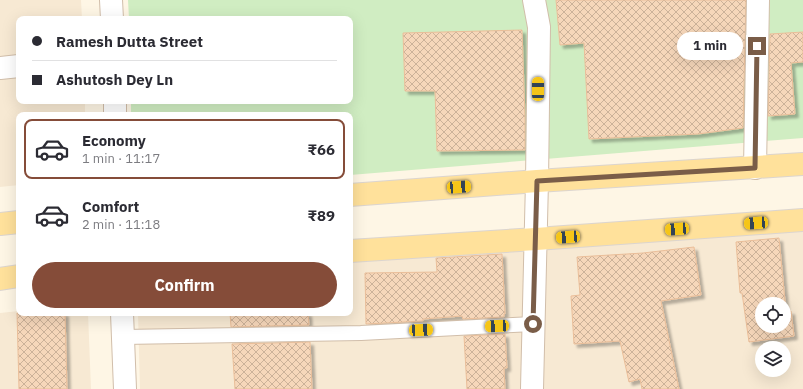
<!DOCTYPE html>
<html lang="en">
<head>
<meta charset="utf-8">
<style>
  body { margin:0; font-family:"IBM Plex Sans",sans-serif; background:#f2f2f3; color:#2b2b33; height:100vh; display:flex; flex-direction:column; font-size:15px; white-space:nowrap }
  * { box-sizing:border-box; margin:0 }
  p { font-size:13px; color:#7c7c81 }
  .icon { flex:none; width:22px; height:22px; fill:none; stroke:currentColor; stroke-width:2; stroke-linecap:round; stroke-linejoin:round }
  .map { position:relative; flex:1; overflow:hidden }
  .panel { position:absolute; left:16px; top:112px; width:337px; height:204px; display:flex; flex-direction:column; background:#fff; border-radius:8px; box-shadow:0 4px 16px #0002 }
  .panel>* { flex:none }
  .hud { position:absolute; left:16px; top:16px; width:337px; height:88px; border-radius:8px; box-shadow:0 4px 16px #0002; display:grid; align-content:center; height:88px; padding:0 16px; background:#fff }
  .tools { position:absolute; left:755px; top:297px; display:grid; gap:8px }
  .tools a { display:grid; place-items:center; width:36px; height:36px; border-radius:50%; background:#fff; box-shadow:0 4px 16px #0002; font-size:20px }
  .end { position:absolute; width:18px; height:18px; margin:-9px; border:5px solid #7a5d48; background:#fff; box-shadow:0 0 0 2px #fff }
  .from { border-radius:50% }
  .bubble { position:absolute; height:28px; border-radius:14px; background:#fff; box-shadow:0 4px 16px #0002; font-size:13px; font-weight:700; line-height:28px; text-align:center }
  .car { position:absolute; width:12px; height:24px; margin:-12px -6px; border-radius:5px; box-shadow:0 0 3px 1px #0007; background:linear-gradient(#f5c518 24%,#345 0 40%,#f5c518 0 76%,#345 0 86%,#f5c518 0) }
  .hud b { display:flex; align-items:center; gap:14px; height:38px; font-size:15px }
  .hud b+b { border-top:1px solid #e1e1e2 }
  .hud i { width:10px; height:10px; background:#2b2b33 }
  ul { padding:7px 0 0; list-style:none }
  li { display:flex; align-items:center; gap:12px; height:60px; margin:0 8px 6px; padding:0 8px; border:2px solid transparent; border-radius:8px }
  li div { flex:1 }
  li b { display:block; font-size:15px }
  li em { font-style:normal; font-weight:700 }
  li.selected { border-color:#854c39 }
  li>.icon { width:36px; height:36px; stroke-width:1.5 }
  .action { display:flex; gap:8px; margin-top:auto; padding:8px 16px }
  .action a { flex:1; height:46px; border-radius:24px; background:#854c39; color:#fff; font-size:16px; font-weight:700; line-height:46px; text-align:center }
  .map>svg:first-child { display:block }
  .residential { fill:#f7e9d3; fill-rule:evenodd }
  .park { fill:#d0edc2 }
  .building { fill:url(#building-cross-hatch); stroke:#eabe99; fill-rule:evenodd; filter:url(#shadow) }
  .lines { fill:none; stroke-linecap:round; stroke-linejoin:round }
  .service-casing { stroke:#d1beaa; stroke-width:16 }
  .minor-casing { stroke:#d1beaa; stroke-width:24 }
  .tertiary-casing { stroke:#d1beaa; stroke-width:24 }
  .primary-casing { stroke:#dcd5cf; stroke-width:24 }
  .service { stroke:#fff; stroke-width:14 }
  .minor { stroke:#fff; stroke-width:22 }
  .tertiary { stroke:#fff; stroke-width:22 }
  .primary { stroke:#ffe19b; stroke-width:22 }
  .route { stroke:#7a5d48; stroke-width:5 }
</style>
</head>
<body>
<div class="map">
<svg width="803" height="389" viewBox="0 0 803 389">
  <defs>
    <pattern id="building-cross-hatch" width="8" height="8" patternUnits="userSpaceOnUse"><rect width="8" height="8" fill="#f6d7ba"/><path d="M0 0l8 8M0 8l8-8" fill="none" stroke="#ccb299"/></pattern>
    <filter id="shadow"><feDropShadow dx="3.5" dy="3.5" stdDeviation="1" flood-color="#0004"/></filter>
  </defs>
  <rect width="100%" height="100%" fill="#fef6e5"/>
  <path class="residential" d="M0,0h81l1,19h-63v82h66v14h-66v70l-19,2z
    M803,228v161h-663l-2,-76h212v-54zM762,304h22v22h-22zM762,348h22v22h-22z
    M19,311v2h69l3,76h-91v-76z"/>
  <path class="park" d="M128,0h675v138l-453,37v-60h-219v-14h219v-82h-221z"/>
  <path class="building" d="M556,0h190l-3,128 -45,6 -109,5 -5,-96 -24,2z
    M522,30l3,87v33l-88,1 -2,-60h-30l-2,-58z
    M803,32v30l-12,1 4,51 -27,2 2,-82z
    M779,238l7,74 5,-1 3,25 -45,6 -7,-49h-2l-4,-51zM762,304h22v22h-22z
    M694,247l7,48 -40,6 18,88h-37l-2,-10 -11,3 -9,-41 -46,3 -3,-48 9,-1 -3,-38 66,-4z
    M502,254l3,60h-1v3l-41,2 -1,-3 -39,3v2l-57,3 -1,-51 72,-1 -1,-14z
    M17,313h48l2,76h-48z
    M230,313h78l1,12 -78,2z
    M505,334l2,34h-3l1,21h-38l-3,-53z
    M310,342l2,47h-77l-3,-45z"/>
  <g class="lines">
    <defs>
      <path id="service" d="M123,337l238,-4 172,-9"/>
      <path id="minor" d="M0,68l19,-2
        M755,168l3,-168"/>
      <path id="tertiary" d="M111,0l1,19
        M115,101v14
        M122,313l3,76
        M532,389l5,-208 2,-154 -5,-27"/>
      <path id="primary" d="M350,195l187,-14 266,-17
        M0,224l19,-2
        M350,251l186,-12 267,-19
        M0,279l19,-3"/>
    </defs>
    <use href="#service" class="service-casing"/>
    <use href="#minor" class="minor-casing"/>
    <use href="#tertiary" class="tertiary-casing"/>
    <use href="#primary" class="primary-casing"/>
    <use href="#service" class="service"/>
    <use href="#minor" class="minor"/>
    <use href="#tertiary" class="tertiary"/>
    <use href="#primary" class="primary"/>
  </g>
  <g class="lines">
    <path class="route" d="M533,324l4,-143 218,-13 2,-122"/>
  </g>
</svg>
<div class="tools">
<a><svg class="icon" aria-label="locate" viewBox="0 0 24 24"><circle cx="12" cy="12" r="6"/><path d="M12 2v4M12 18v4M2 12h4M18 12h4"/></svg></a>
<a><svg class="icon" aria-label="layers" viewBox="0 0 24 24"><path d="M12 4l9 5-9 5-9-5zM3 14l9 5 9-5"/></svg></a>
</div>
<i class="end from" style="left:533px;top:324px"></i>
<i class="end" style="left:757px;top:46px"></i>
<div class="bubble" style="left:677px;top:32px;width:66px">1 min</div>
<i class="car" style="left:538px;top:89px;rotate:0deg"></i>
<i class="car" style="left:459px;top:187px;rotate:86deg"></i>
<i class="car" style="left:756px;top:223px;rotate:266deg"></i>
<i class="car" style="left:677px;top:229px;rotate:266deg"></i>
<i class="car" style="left:568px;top:237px;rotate:266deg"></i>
<i class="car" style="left:497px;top:326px;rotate:267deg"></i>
<i class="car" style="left:421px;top:330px;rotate:87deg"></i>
<div class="hud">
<b><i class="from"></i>Ramesh Dutta Street</b>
<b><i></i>Ashutosh Dey Ln</b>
</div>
<section class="panel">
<ul>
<li class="selected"><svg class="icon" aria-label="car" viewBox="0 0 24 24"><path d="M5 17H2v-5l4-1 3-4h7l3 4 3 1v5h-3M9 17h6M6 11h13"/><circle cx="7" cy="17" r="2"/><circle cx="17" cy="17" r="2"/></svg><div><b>Economy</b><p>1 min · 11:17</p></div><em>₹66</em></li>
<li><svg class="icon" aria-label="car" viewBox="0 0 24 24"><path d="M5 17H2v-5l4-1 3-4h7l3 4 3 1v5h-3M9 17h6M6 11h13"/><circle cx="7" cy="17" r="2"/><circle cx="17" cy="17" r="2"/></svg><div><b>Comfort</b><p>2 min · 11:18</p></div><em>₹89</em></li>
</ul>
<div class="action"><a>Confirm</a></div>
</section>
</div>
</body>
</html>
